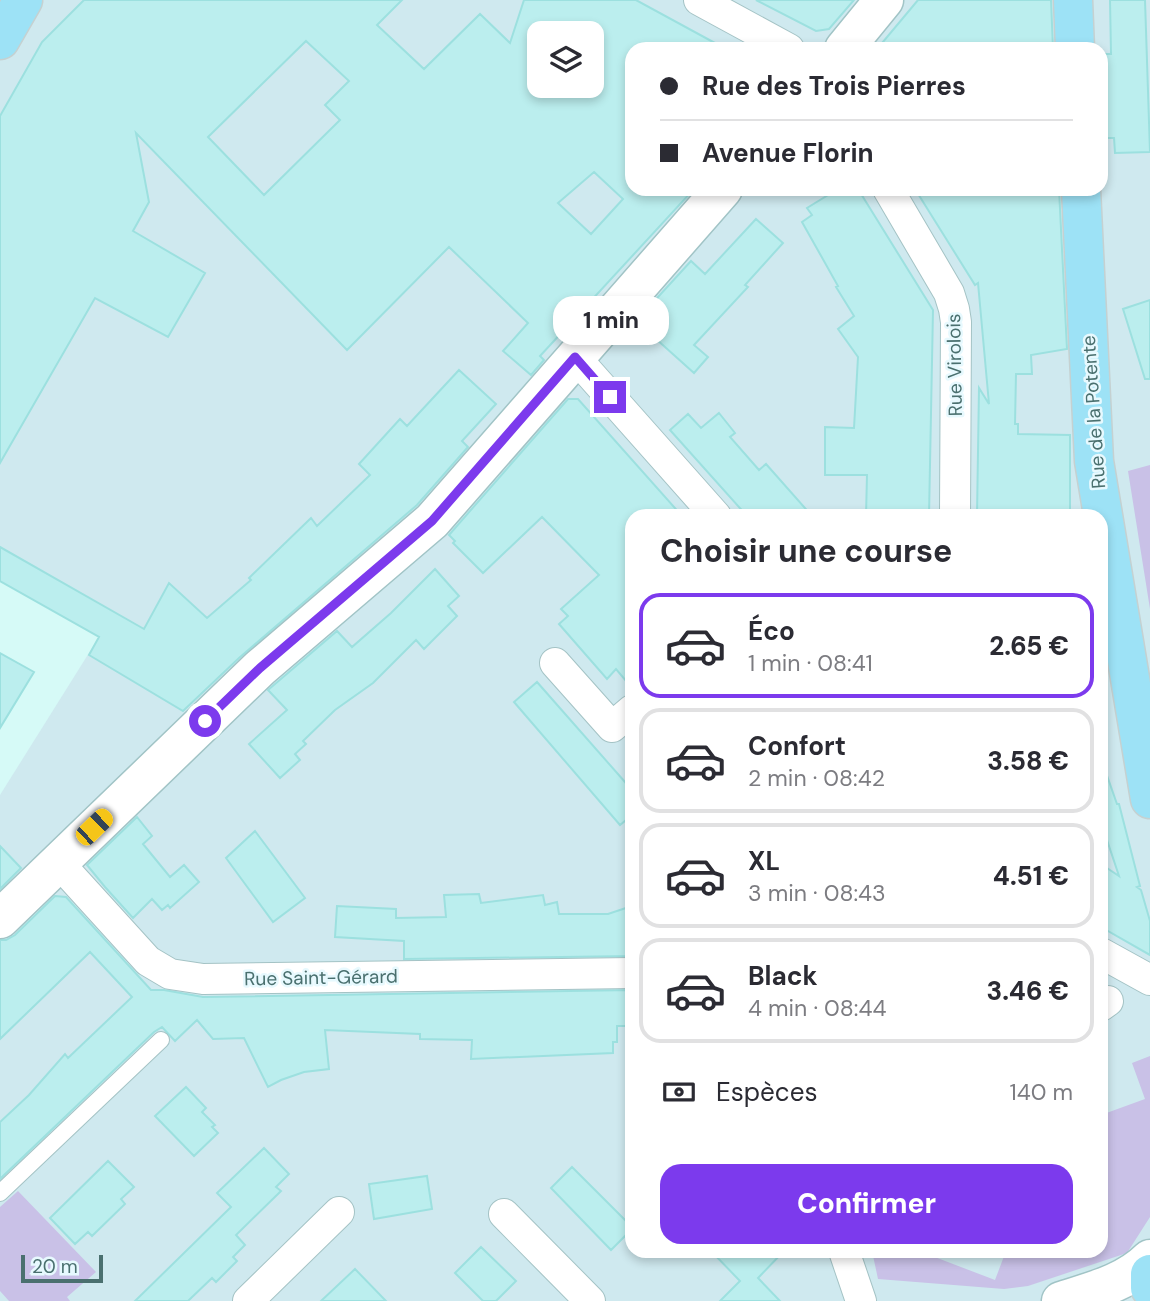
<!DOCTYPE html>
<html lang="fr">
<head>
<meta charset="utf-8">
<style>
  body { margin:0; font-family:"DM Sans",sans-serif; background:#f7f7f7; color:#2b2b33; height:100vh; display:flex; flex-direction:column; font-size:26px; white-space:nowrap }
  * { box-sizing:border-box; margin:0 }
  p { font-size:23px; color:#7c7c81 }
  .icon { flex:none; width:38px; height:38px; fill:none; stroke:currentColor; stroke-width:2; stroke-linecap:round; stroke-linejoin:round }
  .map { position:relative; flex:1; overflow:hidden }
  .panel { position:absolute; left:625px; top:509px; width:483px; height:749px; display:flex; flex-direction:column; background:#fff; border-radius:21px; box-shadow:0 4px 10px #0003 }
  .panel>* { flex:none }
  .banner { position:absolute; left:625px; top:42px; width:483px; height:154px; border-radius:21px; box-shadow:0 4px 10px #0003; display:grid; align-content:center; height:154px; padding:0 35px; background:#fff }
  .fabs { position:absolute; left:527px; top:21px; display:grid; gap:14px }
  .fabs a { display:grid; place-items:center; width:77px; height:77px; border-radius:14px; background:#fff; box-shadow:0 4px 10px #0003; font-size:35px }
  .scale { position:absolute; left:21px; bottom:18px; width:82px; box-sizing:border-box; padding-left:7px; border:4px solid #4a706f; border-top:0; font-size:19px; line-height:24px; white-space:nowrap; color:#4a706f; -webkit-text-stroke:5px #e7f9fe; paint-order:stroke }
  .end { position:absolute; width:32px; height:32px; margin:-16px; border:9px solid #7c3aed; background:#fff; box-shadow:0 0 0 4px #fff }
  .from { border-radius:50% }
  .bubble { position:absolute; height:49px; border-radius:21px; background:#fff; box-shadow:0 4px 10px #0003; font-size:23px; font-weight:800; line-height:49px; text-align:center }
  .car { position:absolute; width:21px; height:42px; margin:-21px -10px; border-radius:9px; box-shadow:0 0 5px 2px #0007; background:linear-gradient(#f5c518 24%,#345 0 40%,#f5c518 0 76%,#345 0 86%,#f5c518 0) }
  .banner b { display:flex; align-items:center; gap:24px; height:66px; font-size:26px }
  .banner b+b { border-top:2px solid #e1e1e2 }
  .banner i { width:18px; height:18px; background:#2b2b33 }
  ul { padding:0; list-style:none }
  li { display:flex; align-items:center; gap:21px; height:105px; margin:0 14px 10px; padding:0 21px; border:4px solid #e1e1e2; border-radius:21px }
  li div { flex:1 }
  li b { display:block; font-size:26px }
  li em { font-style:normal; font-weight:800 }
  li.current { border-color:#7c3aed }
  li>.icon { width:63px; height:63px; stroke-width:1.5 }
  h2 { padding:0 35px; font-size:32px; line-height:84px }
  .pay { display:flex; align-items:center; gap:18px; height:77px; padding:0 35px; font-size:26px }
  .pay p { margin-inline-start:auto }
  .action { display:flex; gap:14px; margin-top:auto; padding:14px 35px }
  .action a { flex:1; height:80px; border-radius:21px; background:#7c3aed; color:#fff; font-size:28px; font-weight:800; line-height:80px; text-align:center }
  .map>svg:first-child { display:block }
  .residential { fill:#cfe9ef; fill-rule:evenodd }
  .commercial { fill:#d6faf7 }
  .green { fill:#c9c1e7 }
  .building { fill:#bee; stroke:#9ce0df; stroke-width:2; fill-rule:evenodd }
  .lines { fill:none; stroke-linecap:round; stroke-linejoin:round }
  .lane-casing { stroke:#a4c3c5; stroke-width:18 }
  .street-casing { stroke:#a4c3c5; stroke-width:32 }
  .secondary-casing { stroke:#a1c4c6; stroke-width:41 }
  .primary-casing { stroke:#c5d1d1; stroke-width:41 }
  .lane { stroke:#fff; stroke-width:16 }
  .street { stroke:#fff; stroke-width:30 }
  .secondary { stroke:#fff; stroke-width:38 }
  .primary { stroke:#9de2f6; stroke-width:38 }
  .route { stroke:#7c3aed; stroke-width:9 }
  .labels { text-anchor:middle; stroke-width:5; stroke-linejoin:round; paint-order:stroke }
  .street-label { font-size:19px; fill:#4a706f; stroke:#e7f9fe }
</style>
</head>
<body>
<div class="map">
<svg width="1150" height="1301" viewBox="0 0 1150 1301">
  <rect width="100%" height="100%" fill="#e2f5fb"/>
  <path class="residential" d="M0,0h1150v1301h-1150zM539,33h53v53h-53zM632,49h469v140h-469zM632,516h469v735h-469z"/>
  <path class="commercial" d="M0,581l99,56 -99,158z"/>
  <path class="green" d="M1150,465v144l-22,-138z
    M1150,1056v161l-23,36 -99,33 -24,3 -126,-10 -6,-28h47l76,29 11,-29h95v-136l44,-16 -13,-36z
    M18,1191l78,81 -29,25 3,4h-61l-9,-10v-84z"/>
  <path class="building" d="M84,0h318l-25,25 47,44 56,-55 30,29 14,-43h112l90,49h-94v140h62l-154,167 4,4 -13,15 -28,-24 25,-28 -79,-76 -102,103 -211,-217 13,69 -16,29 72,42 -37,64 -73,-39 -95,165v-347l42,-74zM539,33h53v53h-53zM306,41l43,40 -24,24 15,15 -76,75 -56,-58zM594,172l29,27 -32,35 -33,-31z
    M756,0h98l-25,29 -13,2z
    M918,0h133l2,49h-176z
    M1110,0h35l5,152 -35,1 -1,-15h-7l-4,-84h8z
    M838,189h20l75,121 -4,206h-63l1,-41h-42v-48l29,1 4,-71 -20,-28 16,-13 -18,-29 2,-1 -36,-64 10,-7 -5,-7z
    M915,189h144l8,160 -36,6 1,19h-16l-1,50h3v10l52,1v81h-93l2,-128 10,16 -11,-121 -3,2z
    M756,219l27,24 -38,42 3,2 -54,58 14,12 -14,16 -58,-52 55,-60 14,13z
    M1150,300v79h-5l-22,-70z
    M459,370l37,34 -34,37 6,6 -51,58 -178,153 -56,53 -94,-56 10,-18 -99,-56v-34l144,82 25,-46 38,35 44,-38 -2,-2 62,-60 6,8 53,-51 -11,-11 41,-45 7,7z
    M568,399h10l104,117h-50v172l-16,-19 -9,10 -48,-55 9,-8 -7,-7 38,-34 -57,-58 -59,56 -30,-30 2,-2 -6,-6z
    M719,413l16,20 -5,4 29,33 7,-6 46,52h-65l-77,-86 18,-16 13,14z
    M435,569l24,27 -11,10 9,10 -33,33 -8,-9 -43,43 -38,27 -32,31 3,3 -11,10 5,6 -20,18 -31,-34 38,-34 -19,-20 69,-59 15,16 39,-34z
    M0,653l34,19 -34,56z
    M537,682l95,108v25l-12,10 -106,-123z
    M1101,767h3l13,37h2l21,82 -3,1 4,3 9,31v34l-49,-28v-63l18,12 -18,-54z
    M137,817l15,19 -9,8 27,33 14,-12 15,17 -29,26 -2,-3 -6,5 -10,-11 -19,19 -28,-31 -18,-22z
    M255,831l50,67 -32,24 -47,-64z
    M0,846l21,22 -21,21z
    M479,894l2,9 62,-8 2,10 12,-3 2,12h49l24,-8v50l-228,3v-18l-69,-4 2,-31 59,3v9l50,-1 -2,-22z
    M55,896l11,1 85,93h13l39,7 429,-7v36h-15v16h-4v11l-142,6 1,-19 -52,-1v-5l-95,-4 4,39 -25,3 -23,8 -13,7 -24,-49 -31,1 -16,-19 -22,21 -13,-14 -8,5 -154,147v-57l29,-27 36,-41 3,4 64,-61 -42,-45 -90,87v-99h6l9,-5z
    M186,1087l20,21 -4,4 13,13 -3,2 6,6 -24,23 -39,-40z
    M264,1148l25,26 -13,13 5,4 -45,44 9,10 -12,12 4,4 -21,21 -4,-4 -24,23h-53l96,-94 -14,-14z
    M108,1161l26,26 -13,12 4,5 -33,32 -4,-4 -13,12 -25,-26z
    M572,1167l60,60v2l-21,21 -60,-62z
    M427,1176l5,33 -58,10 -5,-35z
    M481,1247l35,34 -20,20h-13l-28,-28z
    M711,1251h73l-26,27 22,23h-60l20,-20z
    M355,1269l31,32h-65z"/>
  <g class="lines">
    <defs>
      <path id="lane" d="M0,1193l161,-153"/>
      <path id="street" d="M699,0l90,49
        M888,189l61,104 5,16 2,13 -1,194
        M575,357l141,159
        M555,663l57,64 20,-17
        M58,862l90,99 22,13 33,5 429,-6
        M1101,953l49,27
        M1101,1006l7,-5
        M504,1214l86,87
        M844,1251l17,50
        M248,1301l91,-89"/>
      <path id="secondary" d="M844,49l40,-49
        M0,919l260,-251 172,-147 291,-332
        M1061,1301c31,-10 65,-18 89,-42"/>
      <path id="primary" d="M1073,0l2,49
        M0,40l23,-40
        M1081,189l13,272 56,338
        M1150,1274v14"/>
    </defs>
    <use href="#lane" class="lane-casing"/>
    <use href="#street" class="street-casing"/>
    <use href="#secondary" class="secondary-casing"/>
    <use href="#primary" class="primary-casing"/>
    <use href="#lane" class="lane"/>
    <use href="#street" class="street"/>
    <use href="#secondary" class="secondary"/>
    <use href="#primary" class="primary"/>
  </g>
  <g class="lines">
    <path class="route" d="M205,721l55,-53 172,-147 143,-164 35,40"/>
  </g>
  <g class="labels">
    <g class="street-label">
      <text transform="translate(954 365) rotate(-91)" y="7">Rue Virolois</text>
      <text transform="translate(1093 412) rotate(-94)" y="7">Rue de la Potente</text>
      <text transform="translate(321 977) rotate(-1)" y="7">Rue Saint-Gérard</text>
    </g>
  </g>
</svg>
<div class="fabs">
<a><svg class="icon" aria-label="layers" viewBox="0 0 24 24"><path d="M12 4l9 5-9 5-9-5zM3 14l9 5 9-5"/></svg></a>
</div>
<div class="scale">20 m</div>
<i class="end from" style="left:205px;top:721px"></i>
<i class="end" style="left:610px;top:397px"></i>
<div class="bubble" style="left:553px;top:296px;width:116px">1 min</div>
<i class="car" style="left:94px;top:827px;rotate:46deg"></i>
<div class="banner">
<b><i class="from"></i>Rue des Trois Pierres</b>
<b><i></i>Avenue Florin</b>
</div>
<section class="panel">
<h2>Choisir une course</h2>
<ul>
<li class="current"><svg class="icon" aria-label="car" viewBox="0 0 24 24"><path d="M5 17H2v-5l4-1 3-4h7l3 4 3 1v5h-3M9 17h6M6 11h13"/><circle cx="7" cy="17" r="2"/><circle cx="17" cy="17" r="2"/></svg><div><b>Éco</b><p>1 min · 08:41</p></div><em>2.65 €</em></li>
<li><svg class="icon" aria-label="car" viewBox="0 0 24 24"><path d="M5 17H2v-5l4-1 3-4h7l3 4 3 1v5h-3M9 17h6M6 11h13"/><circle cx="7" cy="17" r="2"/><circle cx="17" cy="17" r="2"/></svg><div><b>Confort</b><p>2 min · 08:42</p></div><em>3.58 €</em></li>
<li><svg class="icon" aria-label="car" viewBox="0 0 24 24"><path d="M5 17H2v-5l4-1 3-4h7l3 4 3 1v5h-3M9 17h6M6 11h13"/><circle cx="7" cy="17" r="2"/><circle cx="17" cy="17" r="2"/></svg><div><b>XL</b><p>3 min · 08:43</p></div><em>4.51 €</em></li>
<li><svg class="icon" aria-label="car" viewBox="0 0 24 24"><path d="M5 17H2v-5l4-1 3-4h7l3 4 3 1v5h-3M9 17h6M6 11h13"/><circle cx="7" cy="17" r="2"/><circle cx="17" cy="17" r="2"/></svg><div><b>Black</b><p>4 min · 08:44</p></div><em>3.46 €</em></li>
</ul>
<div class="pay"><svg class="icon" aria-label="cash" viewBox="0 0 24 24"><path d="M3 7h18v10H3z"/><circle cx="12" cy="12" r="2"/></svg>Espèces<p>140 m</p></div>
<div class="action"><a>Confirmer</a></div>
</section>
</div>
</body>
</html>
